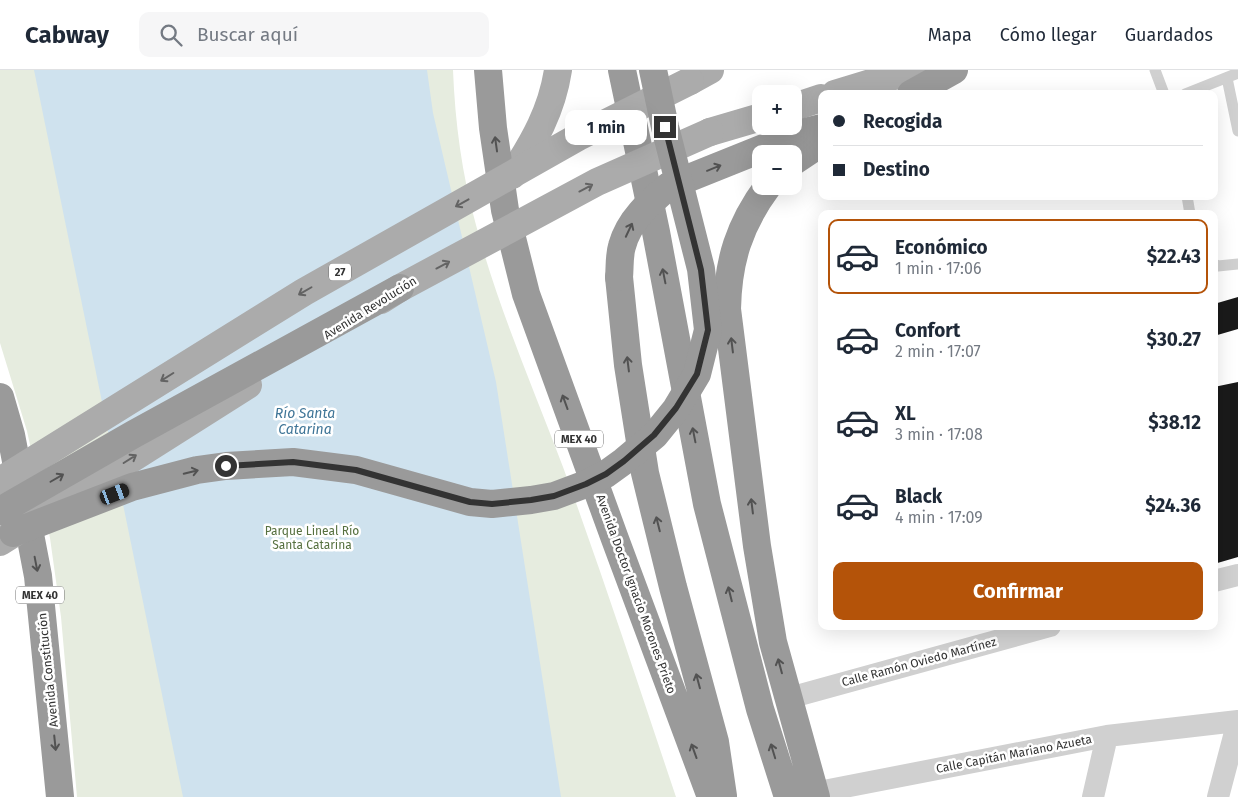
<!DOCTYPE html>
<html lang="es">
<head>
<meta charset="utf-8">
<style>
  body { margin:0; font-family:"Fira Sans",sans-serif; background:#f6f6f7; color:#1f2937; height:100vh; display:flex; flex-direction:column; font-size:19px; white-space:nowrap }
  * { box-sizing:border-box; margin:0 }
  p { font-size:16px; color:#747a83 }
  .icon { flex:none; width:28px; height:28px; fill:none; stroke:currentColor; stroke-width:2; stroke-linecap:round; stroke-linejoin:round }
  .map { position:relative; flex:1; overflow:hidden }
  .side { position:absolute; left:818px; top:140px; width:400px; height:420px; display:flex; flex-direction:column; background:#fff; border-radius:10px; box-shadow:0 5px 20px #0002 }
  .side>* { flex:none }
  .top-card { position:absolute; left:818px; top:20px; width:400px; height:110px; border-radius:10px; box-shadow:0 5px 20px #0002; display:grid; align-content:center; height:110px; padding:0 15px; background:#fff }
  .tools { position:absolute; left:752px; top:15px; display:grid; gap:10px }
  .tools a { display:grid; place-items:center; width:50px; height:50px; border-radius:10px; background:#fff; box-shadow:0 5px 20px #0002; font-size:25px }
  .end { position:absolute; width:22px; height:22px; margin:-11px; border:6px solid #333; background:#fff; box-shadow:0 0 0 2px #fff }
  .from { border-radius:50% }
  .bubble { position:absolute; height:35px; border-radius:10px; background:#fff; box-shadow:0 5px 20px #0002; font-size:16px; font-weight:700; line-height:35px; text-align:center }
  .car { position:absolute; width:15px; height:30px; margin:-15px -8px; border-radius:6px; box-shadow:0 0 4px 1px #0007; background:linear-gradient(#222 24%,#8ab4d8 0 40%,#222 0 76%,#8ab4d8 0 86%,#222 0) }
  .top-card b { display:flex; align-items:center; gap:18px; height:48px; font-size:19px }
  .top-card b+b { border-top:1px solid #e0e1e3 }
  .top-card i { width:12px; height:12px; background:#1f2937 }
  ul { padding:9px 0 0; list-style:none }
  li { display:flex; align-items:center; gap:15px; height:75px; margin:0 10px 8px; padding:0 5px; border:2px solid transparent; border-radius:10px }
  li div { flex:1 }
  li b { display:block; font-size:19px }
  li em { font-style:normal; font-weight:700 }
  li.selected { border-color:#b45309 }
  li>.icon { width:45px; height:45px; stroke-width:1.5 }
  .button { display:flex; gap:10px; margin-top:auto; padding:10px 15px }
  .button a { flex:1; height:58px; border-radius:10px; background:#b45309; color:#fff; font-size:20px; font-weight:700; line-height:58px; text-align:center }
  header { display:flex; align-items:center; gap:30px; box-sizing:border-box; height:70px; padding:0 25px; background:#fff; border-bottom:1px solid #e0e1e3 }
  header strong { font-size:24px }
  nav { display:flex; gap:28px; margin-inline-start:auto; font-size:18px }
  .search { width:350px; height:45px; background:#f6f6f7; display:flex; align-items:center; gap:12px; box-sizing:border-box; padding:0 18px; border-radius:10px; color:#747a83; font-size:19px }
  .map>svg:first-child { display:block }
  .green { fill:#e6ecdf }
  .water { fill:#cfe2ee }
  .building { fill:#1a1a1a }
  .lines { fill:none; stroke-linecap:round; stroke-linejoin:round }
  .lane { stroke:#d0d0d0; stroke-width:11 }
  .street { stroke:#d0d0d0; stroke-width:22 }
  .primary { stroke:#ababab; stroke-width:28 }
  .highway { stroke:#9a9a9a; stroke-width:28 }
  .primary-bridge { stroke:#ababab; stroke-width:28 }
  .highway-bridge { stroke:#9a9a9a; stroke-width:28 }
  .oneway { stroke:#525252 }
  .oneway2 { stroke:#636363 }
  .route { stroke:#333; stroke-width:6 }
  .labels { text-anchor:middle; stroke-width:5; stroke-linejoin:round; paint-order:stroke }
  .shield { fill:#fff; stroke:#707070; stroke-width:1 }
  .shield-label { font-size:11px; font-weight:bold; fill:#333 }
  .street-label { font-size:12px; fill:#333; stroke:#fff }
  .park-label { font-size:12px; fill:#56703f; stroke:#fff }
  .water-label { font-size:14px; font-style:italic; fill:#3f7597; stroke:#fff }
</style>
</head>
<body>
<header>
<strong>Cabway</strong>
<div class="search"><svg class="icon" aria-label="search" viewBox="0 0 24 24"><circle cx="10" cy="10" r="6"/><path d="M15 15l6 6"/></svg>Buscar aquí</div>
<nav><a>Mapa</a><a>Cómo llegar</a><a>Guardados</a></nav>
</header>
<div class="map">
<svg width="1238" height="727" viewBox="0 0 1238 727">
  <rect width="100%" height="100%" fill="#fff"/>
  <path class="green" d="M0,0h453c2,52 9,105 23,155 22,83 57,162 87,242 40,109 76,220 113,330h-599l-16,-180 -11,-79 -23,-107 -27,-88z"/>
  <path class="water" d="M34,0h393l6,43 63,269 65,415h-378z"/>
  <path class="building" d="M1238,227v32l-24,7v-32z
    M1238,312v175l-24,7v-177z"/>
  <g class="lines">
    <path class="lane" d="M1155,0l9,24
      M1227,8l11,53
      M1185,24l53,-21
      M1187,126l3,18
      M1214,194l4,2 20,-2"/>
    <path class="street" d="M1214,511l24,-6
      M789,628l261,-72
      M798,726l309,-60 131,-15
      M1093,727l14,-61
      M1218,727l20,-76"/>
    <path class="primary" d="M690,11l20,-11
      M835,24l78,-24
      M794,37l27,-9
      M710,62l51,-15
      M512,105c22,-33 40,-65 46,-105"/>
    <path class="highway" d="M488,0l5,58 12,82 21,84 89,245 96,258
      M622,0l34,162 51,272 53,205 28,88
      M911,24l43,-24
      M794,91l27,-18
      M669,116l132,-53 20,-5
      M768,116c-29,39 -40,75 -41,123l30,237 16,96 43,155
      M619,207l9,88 17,108 28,114 42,155 8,54
      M0,327l11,38 27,141 22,221"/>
    <path class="primary-bridge" d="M381,230l19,-12 197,-106 113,-50
      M0,411l304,-189 274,-155 112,-56
      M0,472l248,-157"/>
    <path class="highway-bridge" d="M619,207c1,-10 0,-21 3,-31 7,-26 27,-43 47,-60
      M0,441l134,-77 266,-146
      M13,463l119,-46 65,-17 29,-4 67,-4 63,8 114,32 22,2 39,-4 23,-4 32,-12 20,-10 18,-13 31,-26 21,-26 21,-35 11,-44 -7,-61 -36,-142 -12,-57"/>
  </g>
  <defs><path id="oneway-shaft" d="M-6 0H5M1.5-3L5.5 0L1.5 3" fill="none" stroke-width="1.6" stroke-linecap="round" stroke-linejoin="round" transform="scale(1.25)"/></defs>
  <g class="oneway">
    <use href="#oneway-shaft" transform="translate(496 74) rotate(-98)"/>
    <use href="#oneway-shaft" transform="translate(714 98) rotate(-22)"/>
    <use href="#oneway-shaft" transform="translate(629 160) rotate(-65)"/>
    <use href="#oneway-shaft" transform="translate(664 206) rotate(-101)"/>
    <use href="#oneway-shaft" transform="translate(732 275) rotate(-97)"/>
    <use href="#oneway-shaft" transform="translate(628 294) rotate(-97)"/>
    <use href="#oneway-shaft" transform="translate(565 332) rotate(-110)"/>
    <use href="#oneway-shaft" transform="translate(694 365) rotate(-101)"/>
    <use href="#oneway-shaft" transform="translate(191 402) rotate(-14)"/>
    <use href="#oneway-shaft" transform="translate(57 408) rotate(-30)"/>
    <use href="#oneway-shaft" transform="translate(752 436) rotate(-97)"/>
    <use href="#oneway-shaft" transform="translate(658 454) rotate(-104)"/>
    <use href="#oneway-shaft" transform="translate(36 494) rotate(79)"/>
    <use href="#oneway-shaft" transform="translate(730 524) rotate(-104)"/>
    <use href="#oneway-shaft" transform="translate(780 596) rotate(-105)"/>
    <use href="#oneway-shaft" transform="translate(698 611) rotate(-105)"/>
    <use href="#oneway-shaft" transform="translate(55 673) rotate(84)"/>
    <use href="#oneway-shaft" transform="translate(694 681) rotate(-110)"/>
    <use href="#oneway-shaft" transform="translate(773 681) rotate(-107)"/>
  </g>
  <g class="oneway2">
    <use href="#oneway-shaft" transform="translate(586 118) rotate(-28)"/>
    <use href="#oneway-shaft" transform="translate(462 133) rotate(151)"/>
    <use href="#oneway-shaft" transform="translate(443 195) rotate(-28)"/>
    <use href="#oneway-shaft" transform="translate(305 221) rotate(150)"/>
    <use href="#oneway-shaft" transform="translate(167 307) rotate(148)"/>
    <use href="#oneway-shaft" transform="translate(130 389) rotate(-32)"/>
  </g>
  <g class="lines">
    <path class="route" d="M226,396l67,-4 63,8 114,32 22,2 39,-4 23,-4 32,-12 20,-10 18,-13 30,-26 22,-27 21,-34 11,-44 -7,-60 -36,-143"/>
  </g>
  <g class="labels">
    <g class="shield">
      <rect x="329" y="193.5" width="22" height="17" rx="4"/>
      <rect x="555" y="360.5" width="48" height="17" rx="4"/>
      <rect x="16" y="516.5" width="48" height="17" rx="4"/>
    </g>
    <g class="shield-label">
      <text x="340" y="206">27</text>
      <text x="579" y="373">MEX 40</text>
      <text x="40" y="529">MEX 40</text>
    </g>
    <g class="street-label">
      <text transform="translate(370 238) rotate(-32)" y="4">Avenida Revolución</text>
      <text transform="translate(636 524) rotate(70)" y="4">Avenida Doctor Ignacio Morones Prieto</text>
      <text transform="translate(919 592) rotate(-15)" y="4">Calle Ramón Oviedo Martínez</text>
      <text transform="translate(48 600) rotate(-96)" y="4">Avenida Constitución</text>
      <text transform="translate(1014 684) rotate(-11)" y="4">Calle Capitán Mariano Azueta</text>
    </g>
    <g class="park-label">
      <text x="312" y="465">Parque Lineal Río<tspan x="312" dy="14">Santa Catarina</tspan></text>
    </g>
    <g class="water-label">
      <text x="305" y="348">Río Santa<tspan x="305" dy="16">Catarina</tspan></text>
    </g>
  </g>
</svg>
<div class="tools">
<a>+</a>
<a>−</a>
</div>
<i class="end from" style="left:226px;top:396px"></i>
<i class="end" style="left:665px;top:57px"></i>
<div class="bubble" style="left:565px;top:40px;width:82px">1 min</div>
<i class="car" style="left:115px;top:424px;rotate:69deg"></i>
<div class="top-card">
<b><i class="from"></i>Recogida</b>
<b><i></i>Destino</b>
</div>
<section class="side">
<ul>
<li class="selected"><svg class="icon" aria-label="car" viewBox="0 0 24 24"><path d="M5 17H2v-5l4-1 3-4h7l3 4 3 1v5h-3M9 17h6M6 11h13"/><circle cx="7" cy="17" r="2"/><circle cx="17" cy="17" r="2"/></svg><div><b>Económico</b><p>1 min · 17:06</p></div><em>$22.43</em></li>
<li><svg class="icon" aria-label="car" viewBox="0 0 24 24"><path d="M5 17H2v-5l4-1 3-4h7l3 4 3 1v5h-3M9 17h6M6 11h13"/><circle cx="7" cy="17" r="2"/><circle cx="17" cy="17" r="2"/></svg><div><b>Confort</b><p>2 min · 17:07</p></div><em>$30.27</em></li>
<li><svg class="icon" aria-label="car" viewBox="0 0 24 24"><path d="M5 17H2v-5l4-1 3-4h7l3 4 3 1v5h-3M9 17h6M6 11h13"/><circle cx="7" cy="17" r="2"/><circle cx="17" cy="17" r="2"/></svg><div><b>XL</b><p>3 min · 17:08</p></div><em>$38.12</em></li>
<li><svg class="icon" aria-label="car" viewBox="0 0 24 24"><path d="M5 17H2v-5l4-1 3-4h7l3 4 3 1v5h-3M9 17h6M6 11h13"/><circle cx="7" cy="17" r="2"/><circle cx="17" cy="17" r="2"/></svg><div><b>Black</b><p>4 min · 17:09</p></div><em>$24.36</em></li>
</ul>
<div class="button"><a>Confirmar</a></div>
</section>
</div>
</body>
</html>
